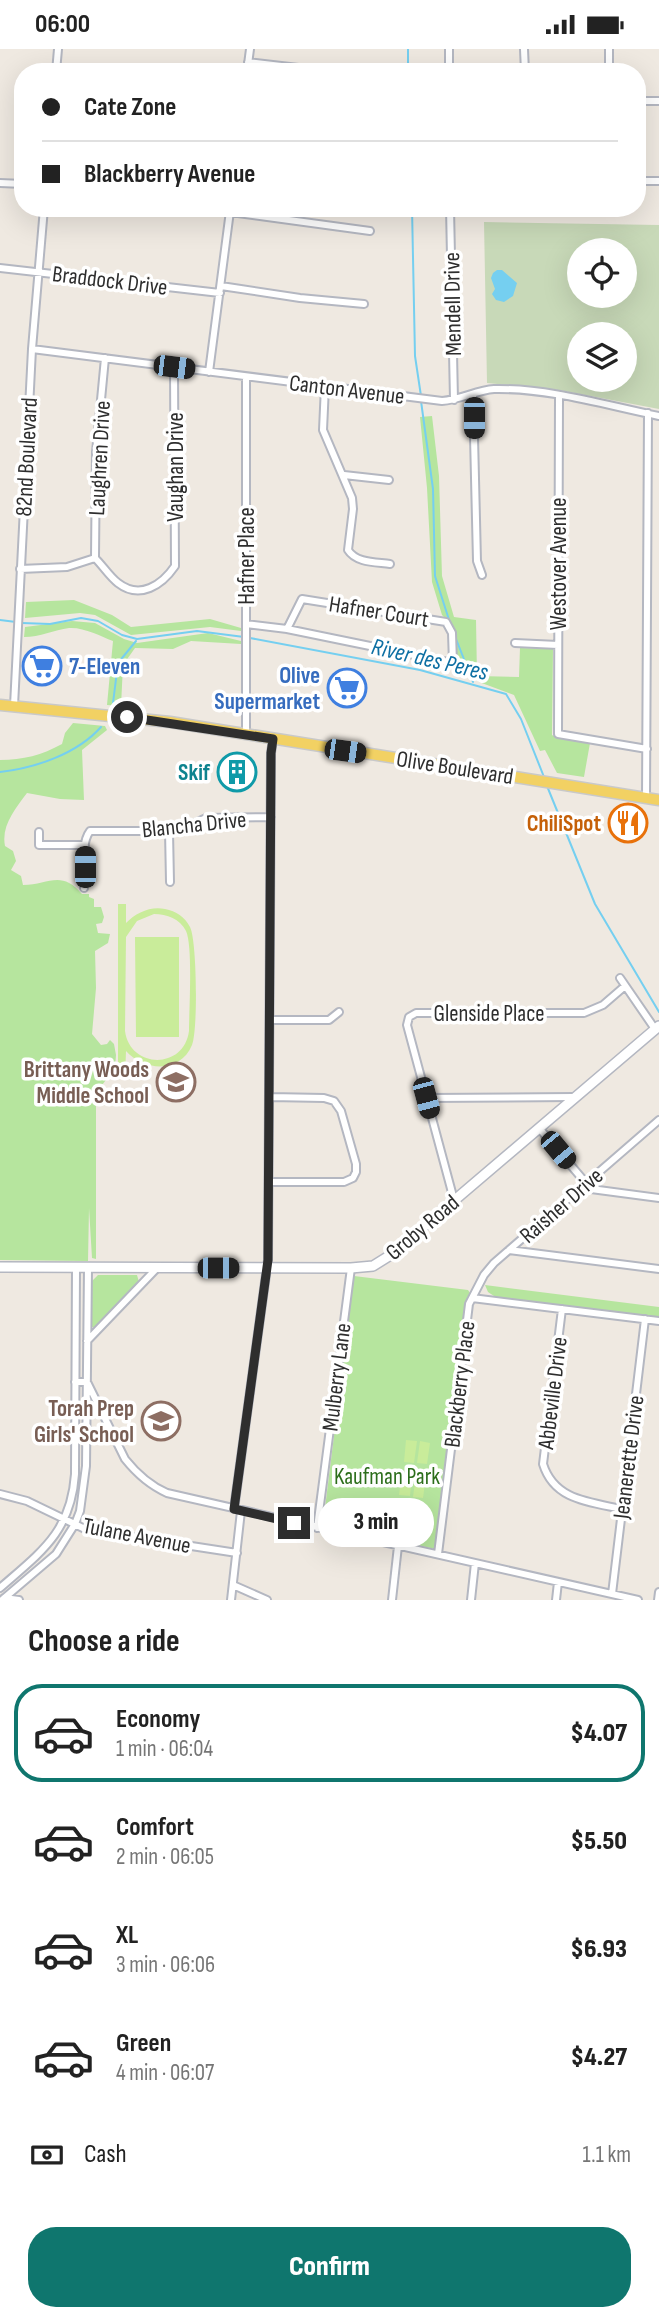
<!DOCTYPE html>
<html lang="en">
<head>
<meta charset="utf-8">
<style>
  body { margin:0; font-family:"Sofia Sans Condensed",sans-serif; background:#f2f2f2; color:#222; height:100vh; display:flex; flex-direction:column; font-size:26px; white-space:nowrap }
  * { box-sizing:border-box; margin:0 }
  p { font-size:23px; color:#767676 }
  .icon { flex:none; width:38px; height:38px; fill:none; stroke:currentColor; stroke-width:2; stroke-linecap:round; stroke-linejoin:round }
  .map { position:relative; height:1551px; overflow:hidden }
  .sheet { display:flex; flex-direction:column; background:#fff; flex:1 }
  .sheet>* { flex:none }
  .guide { position:absolute; left:14px; top:14px; width:632px; height:154px; border-radius:28px; box-shadow:0 7px 28px #0002; display:grid; align-content:center; height:154px; padding:0 28px; background:#fff }
  .controls { position:absolute; left:567px; top:189px; display:grid; gap:14px }
  .controls a { display:grid; place-items:center; width:70px; height:70px; border-radius:50%; background:#fff; box-shadow:0 7px 28px #0002; font-size:35px }
  .end { position:absolute; width:32px; height:32px; margin:-16px; border:9px solid #2e2e2e; background:#fff; box-shadow:0 0 0 4px #fff }
  .from { border-radius:50% }
  .bubble { position:absolute; height:49px; border-radius:24px; background:#fff; box-shadow:0 7px 28px #0002; font-size:23px; font-weight:800; line-height:49px; text-align:center }
  .car { position:absolute; width:21px; height:42px; margin:-21px -10px; border-radius:9px; box-shadow:0 0 5px 2px #0007; background:linear-gradient(#222 24%,#8ab4d8 0 40%,#222 0 76%,#8ab4d8 0 86%,#222 0) }
  .guide b { display:flex; align-items:center; gap:24px; height:66px; font-size:26px }
  .guide b+b { border-top:2px solid #e0e0e0 }
  .guide i { width:18px; height:18px; background:#222 }
  ul { padding:0; list-style:none }
  li { display:flex; align-items:center; gap:21px; height:98px; margin:0 14px 10px; padding:0 14px; border:4px solid transparent; border-radius:28px }
  li div { flex:1 }
  li b { display:block; font-size:26px }
  li em { font-style:normal; font-weight:800 }
  li.selected { border-color:#0f766e }
  li>.icon { width:63px; height:63px; stroke-width:1.5 }
  h2 { padding:0 28px; font-size:32px; line-height:84px }
  .pay { display:flex; align-items:center; gap:18px; height:77px; padding:0 28px; font-size:26px }
  .pay p { margin-inline-start:auto }
  .action { display:flex; gap:14px; margin-top:auto; padding:14px 28px }
  .action a { flex:1; height:80px; border-radius:28px; background:#0f766e; color:#fff; font-size:28px; font-weight:800; line-height:80px; text-align:center }
  .status { display:flex; justify-content:space-between; align-items:center; height:49px; padding:0 35px; background:#fff; direction:ltr }
  .status svg { height:19px; fill:currentColor }
  .map>svg:first-child { display:block }
  .green { fill:#b6e59e }
  .cemetery { fill:#c8d9b8; fill-rule:evenodd }
  .pitch { fill:#c9ec9a; fill-rule:evenodd }
  .water { fill:#75cff0 }
  .lines { fill:none; stroke-linecap:round; stroke-linejoin:round }
  .stream { stroke:#75cff0; stroke-width:2 }
  .street-casing { stroke:#b4b7c1; stroke-width:10 }
  .secondary-casing { stroke:#b4b7c1; stroke-width:12 }
  .primary-casing { stroke:#c9c9c9; stroke-width:13 }
  .street { stroke:#fff; stroke-width:6 }
  .secondary { stroke:#fff; stroke-width:9 }
  .primary { stroke:#f2d163; stroke-width:10 }
  .route { stroke:#2e2e2e; stroke-width:9 }
  .labels { text-anchor:middle; stroke-width:7; stroke-linejoin:round; paint-order:stroke }
  .street-label { font-size:23px; fill:#2e2e2e; stroke:#fff }
  .shop-label { font-size:23px; font-weight:bold; fill:#366cbe; stroke:#fff; text-anchor:start }
  .culture-label { font-size:23px; font-weight:bold; fill:#0d838f; stroke:#fff; text-anchor:end }
  .food-label { font-size:23px; font-weight:bold; fill:#c56008; stroke:#fff; text-anchor:end }
  .education-label { font-size:23px; font-weight:bold; fill:#785e54; stroke:#fff; text-anchor:end }
  .park-label { font-size:23px; fill:#2c6e1b; stroke:#fff }
  .water-label { font-size:24px; font-style:italic; fill:#0d6fa3; stroke:#fff }
</style>
</head>
<body>
<div class="status"><b>06:00</b><svg viewBox="0 0 49 12"><path d="M0 12V9h3v3zM5 12V6h3v6zM10 12V3h3v9zM15 12V0h3v12zM26 1h20v11H26zM47 4h2v5h-2z"/></svg></div>
<div class="map">
<svg width="659" height="1551" viewBox="0 0 659 1551">
  <rect width="100%" height="100%" fill="#efe9e1"/>
  <path class="green" d="M432,367l7,60 3,100 12,41 22,3 1,56 42,1 1,-29 33,1 -1,86 5,3 33,5 -6,34 -27,-4 -12,-23 -5,1 -26,-56 -35,-13 -7,-10 -6,2 -12,-6 2,-22 -8,-25 -6,-6 -10,-33 -5,-94 -7,-71z
    M74,551l38,15 19,12 79,-8 31,9v3l-31,-4 -79,8 -36,-20 -15,-2 -55,5 1,-16z
    M72,572l23,2 29,16 13,4 71,-10 33,8v3l-50,-3 -18,8 -38,-1 -12,17 -2,41 -14,-1 6,-64c-13,-5 -29,-14 -44,-13 -15,2 -29,9 -45,9l1,-10z
    M73,674l32,3 2,4 -25,20 2,50 -24,-1 -33,-6c-12,16 -26,33 -22,53l8,5 3,10 -5,9 10,6 2,9c25,0 38,-16 59,9h7v3l5,2v8h7l3,10 -2,6 -6,1 2,9 12,1 -2,9 -13,8 1,37 -4,46 9,11 6,-1 3,-4 4,4 2,11 -1,13 -19,25v166l-4,-1 -3,-50 -1,53 -88,-1v-500c23,0 42,-5 62,-16l3,-11z
    M98,1226h39l2,7 -44,46 -3,-1v-46z
    M354,1227l114,14 2,3 -5,10 -30,246 -112,-25z
    M485,1236l174,22v11l-162,-20 -9,-6z"/>
  <path class="cemetery" d="M484,173l175,3v184l-100,-19 -72,-7zM579,201h46v46h-46zM579,285h46v46h-46z"/>
  <path class="pitch" d="M118,855h8v19c10,-10 24,-17 39,-14 11,2 20,8 25,18 7,13 8,104 2,118 -12,29 -48,26 -66,6l-1,28h-7zM154,865c13,0 26,5 32,17 7,15 3,80 3,100 -5,39 -59,38 -64,0l1,-94 11,-16z
    M135,888h44v100h-43z
    M406,1391l11,1 -3,22 -10,-1z
    M420,1392l10,2 -3,21 -10,-1z
    M402,1424l10,1 -2,22 -11,-1z
    M416,1426l10,1 -3,22 -10,-1z"/>
  <path class="water" d="M497,221h5l15,13 -4,13 -9,6 -8,-2 -4,-6 3,-5 -4,-11 2,-5z"/>
  <g class="lines">
    <path class="stream" d="M408,0v23
      M412,159l3,148 6,40
      M421,352l12,88 2,87 15,47
      M0,571l16,2
      M22,574l28,1 31,-6 17,3 24,14 15,4 60,-8 47,6
      M250,589l170,32 86,24 15,25 23,58
      M456,590l17,43
      M113,654l5,-40 18,-22
      M0,723c35,-4 77,-18 101,-45
      M547,737l48,118 64,108"/>
    <defs>
      <path id="street" d="M449,0v23
        M524,0l1,23
        M609,0v23
        M248,13l85,10
        M56,23l2,-23
        M247,23l3,-23
        M637,52h22
        M637,132h22
        M0,134l23,1
        M200,159l170,23
        M450,159l4,192
        M0,219l220,25
        M221,237l79,12 64,6
        M32,300l410,52c18,-1 35,-11 52,-12 56,-1 111,16 165,27
        M209,323l21,-161
        M325,337l-2,44 29,68 1,11 -5,41c8,13 28,12 42,14
        M473,346l4,166 5,14
        M559,346l-1,339 89,15
        M344,426l45,5
        M95,509l1,-106 9,-94
        M20,520l47,-2 28,-9c8,8 15,19 23,25 22,17 44,2 57,-17l-1,-199
        M246,575l41,5 166,34 -1,-30 -6,-11 -144,-23 -15,30
        M515,594l43,2
        M14,657l18,-357 12,-141
        M246,686v-358
        M646,749l2,-385
        M169,782l1,51
        M39,783v13h46
        M84,839c1,-16 -4,-44 6,-57h79l14,-2 23,-11 65,-1
        M620,929l35,51
        M271,971h58l10,-8
        M427,1049l147,-1
        M539,1079l52,61 68,9
        M269,1133h75l9,-4 3,-6v-8l-15,-53 -7,-10 -10,-3 -54,-1
        M454,1151l-47,-175 2,-8 7,-4h168l19,-8 22,-19
        M509,1201l150,19
        M472,1249l187,23
        M562,1260l-19,155c11,36 46,38 79,45
        M87,1292l70,-73
        M75,1333h12l38,77c12,15 24,26 42,34l471,107
        M0,1445l27,7 60,29 150,23
        M234,1460l34,-249 3,-507 2,-14
        M317,1479l34,-260
        M438,1505l31,-250 15,-29 10,-12 165,-143
        M233,1536l34,15
        M0,1539c41,-36 71,-56 75,-114l1,-206
        M612,1545l33,-275
        M4,1549l15,2
        M2,1551l54,-46 19,-30 5,-13 6,-45 2,-198
        M231,1551l10,-89
        M392,1551l6,-54
        M471,1551l4,-37
        M556,1551l2,-18
        M658,1551l1,-8"/>
      <path id="secondary" d="M0,1218l351,1 22,-2 16,-10 270,-230"/>
      <path id="primary" d="M0,656l170,17 489,78"/>
    </defs>
    <use href="#street" class="street-casing"/>
    <use href="#secondary" class="secondary-casing"/>
    <use href="#primary" class="primary-casing"/>
    <use href="#street" class="street"/>
    <use href="#secondary" class="secondary"/>
    <use href="#primary" class="primary"/>
  </g>
  <g class="lines">
    <path class="route" d="M127,668l146,22 -2,14 -3,507 -34,249 60,14"/>
  </g>
  <defs>
    <symbol id="supermarket-ring" viewBox="-11 -11 22 22"><circle r="9.5" fill="#fff" stroke="#3f7fe0" stroke-width="1.5"/><path d="M-6-5.5h2.5l.6 2H6L4.5 2H-2.5L-4.4-4H-6ZM-1.5 3.2a1.3 1.3 0 1 0 .1 0ZM3 3.2a1.3 1.3 0 1 0 .1 0Z" fill="#3f7fe0"/></symbol>
    <symbol id="building-ring" viewBox="-11 -11 22 22"><circle r="9.5" fill="#fff" stroke="#0f9aa8" stroke-width="1.5"/><path d="M-4-6H4V6H1V3H-1V6H-4ZM-2.5-4.3h1.7v1.8h-1.7ZM.8-4.3h1.7v1.8H.8ZM-2.5-1h1.7V.8h-1.7ZM.8-1h1.7V.8H.8Z" fill="#0f9aa8"/></symbol>
    <symbol id="restaurant-ring" viewBox="-11 -11 22 22"><circle r="9.5" fill="#fff" stroke="#e8710a" stroke-width="1.5"/><path d="M-5-6h1v4h1v-4h1v4h1v-4h1v5L-1.5 .5V6h-2V.5L-5-1ZM5-6V6H3V1.5H1.5Q1.5-4 5-6Z" fill="#e8710a"/></symbol>
    <symbol id="school-ring" viewBox="-11 -11 22 22"><circle r="9.5" fill="#fff" stroke="#8d6e63" stroke-width="1.5"/><path d="M0-5L7-2L0 1L-7-2ZM-4 1L0 2.5L4 1V4Q0 6-4 4Z" fill="#8d6e63"/></symbol>
  </defs>
  <g fill-rule="evenodd">
    <use href="#supermarket-ring" x="20" y="595" width="44" height="44"/>
    <use href="#supermarket-ring" x="325" y="617" width="44" height="44"/>
    <use href="#building-ring" x="215" y="701" width="44" height="44"/>
    <use href="#restaurant-ring" x="606" y="752" width="44" height="44"/>
    <use href="#school-ring" x="154" y="1011" width="44" height="44"/>
    <use href="#school-ring" x="139" y="1350" width="44" height="44"/>
  </g>
  <g class="labels">
    <g class="street-label">
      <text transform="translate(110 231) rotate(7)" y="8">Braddock Drive</text>
      <text transform="translate(452 255) rotate(-91)" y="8">Mendell Drive</text>
      <text transform="translate(347 340) rotate(7)" y="8">Canton Avenue</text>
      <text transform="translate(26 408) rotate(-87)" y="8">82nd Boulevard</text>
      <text transform="translate(99 409) rotate(-87)" y="8">Laughren Drive</text>
      <text transform="translate(175 418) rotate(-90)" y="8">Vaughan Drive</text>
      <text transform="translate(246 507) rotate(-90)" y="8">Hafner Place</text>
      <text transform="translate(558 515) rotate(-90)" y="8">Westover Avenue</text>
      <text transform="translate(379 562) rotate(9)" y="8">Hafner Court</text>
      <text transform="translate(455 718) rotate(9)" y="8">Olive Boulevard</text>
      <text transform="translate(194 775) rotate(-6)" y="8">Blancha Drive</text>
      <text x="489" y="972">Glenside Place</text>
      <text transform="translate(561 1156) rotate(-41)" y="8">Raisher Drive</text>
      <text transform="translate(422 1178) rotate(-40)" y="8">Groby Road</text>
      <text transform="translate(336 1328) rotate(-83)" y="8">Mulberry Lane</text>
      <text transform="translate(459 1335) rotate(-83)" y="8">Blackberry Place</text>
      <text transform="translate(552 1344) rotate(-83)" y="8">Abbeville Drive</text>
      <text transform="translate(628 1408) rotate(-83)" y="8">Jeanerette Drive</text>
      <text transform="translate(137 1486) rotate(11)" y="8">Tulane Avenue</text>
    </g>
    <g class="shop-label">
      <text x="69" y="625">7-Eleven</text>
      <text x="320" y="634" text-anchor="end">Olive<tspan x="320" dy="26">Supermarket</tspan></text>
    </g>
    <g class="culture-label">
      <text x="210" y="731">Skif</text>
    </g>
    <g class="food-label">
      <text x="601" y="782">ChiliSpot</text>
    </g>
    <g class="education-label">
      <text x="149" y="1028">Brittany Woods<tspan x="149" dy="26">Middle School</tspan></text>
      <text x="134" y="1367">Torah Prep<tspan x="134" dy="26">Girls' School</tspan></text>
    </g>
    <g class="park-label">
      <text x="387" y="1435">Kaufman Park</text>
    </g>
    <g class="water-label">
      <text transform="translate(430 610) rotate(13)" y="8">River des Peres</text>
    </g>
  </g>
</svg>
<div class="controls">
<a><svg class="icon" aria-label="locate" viewBox="0 0 24 24"><circle cx="12" cy="12" r="6"/><path d="M12 2v4M12 18v4M2 12h4M18 12h4"/></svg></a>
<a><svg class="icon" aria-label="layers" viewBox="0 0 24 24"><path d="M12 4l9 5-9 5-9-5zM3 14l9 5 9-5"/></svg></a>
</div>
<i class="end from" style="left:127px;top:668px"></i>
<i class="end" style="left:294px;top:1474px"></i>
<div class="bubble" style="left:318px;top:1449px;width:116px">3 min</div>
<i class="car" style="left:174px;top:318px;rotate:97deg"></i>
<i class="car" style="left:474px;top:369px;rotate:180deg"></i>
<i class="car" style="left:345px;top:702px;rotate:98deg"></i>
<i class="car" style="left:85px;top:818px;rotate:0deg"></i>
<i class="car" style="left:426px;top:1049px;rotate:165deg"></i>
<i class="car" style="left:558px;top:1101px;rotate:140deg"></i>
<i class="car" style="left:218px;top:1219px;rotate:90deg"></i>
<div class="guide">
<b><i class="from"></i>Cate Zone</b>
<b><i></i>Blackberry Avenue</b>
</div>
</div>
<section class="sheet">
<h2>Choose a ride</h2>
<ul>
<li class="selected"><svg class="icon" aria-label="car" viewBox="0 0 24 24"><path d="M5 17H2v-5l4-1 3-4h7l3 4 3 1v5h-3M9 17h6M6 11h13"/><circle cx="7" cy="17" r="2"/><circle cx="17" cy="17" r="2"/></svg><div><b>Economy</b><p>1 min · 06:04</p></div><em>$4.07</em></li>
<li><svg class="icon" aria-label="car" viewBox="0 0 24 24"><path d="M5 17H2v-5l4-1 3-4h7l3 4 3 1v5h-3M9 17h6M6 11h13"/><circle cx="7" cy="17" r="2"/><circle cx="17" cy="17" r="2"/></svg><div><b>Comfort</b><p>2 min · 06:05</p></div><em>$5.50</em></li>
<li><svg class="icon" aria-label="car" viewBox="0 0 24 24"><path d="M5 17H2v-5l4-1 3-4h7l3 4 3 1v5h-3M9 17h6M6 11h13"/><circle cx="7" cy="17" r="2"/><circle cx="17" cy="17" r="2"/></svg><div><b>XL</b><p>3 min · 06:06</p></div><em>$6.93</em></li>
<li><svg class="icon" aria-label="car" viewBox="0 0 24 24"><path d="M5 17H2v-5l4-1 3-4h7l3 4 3 1v5h-3M9 17h6M6 11h13"/><circle cx="7" cy="17" r="2"/><circle cx="17" cy="17" r="2"/></svg><div><b>Green</b><p>4 min · 06:07</p></div><em>$4.27</em></li>
</ul>
<div class="pay"><svg class="icon" aria-label="cash" viewBox="0 0 24 24"><path d="M3 7h18v10H3z"/><circle cx="12" cy="12" r="2"/></svg>Cash<p>1.1 km</p></div>
<div class="action"><a>Confirm</a></div>
</section>
</body>
</html>
